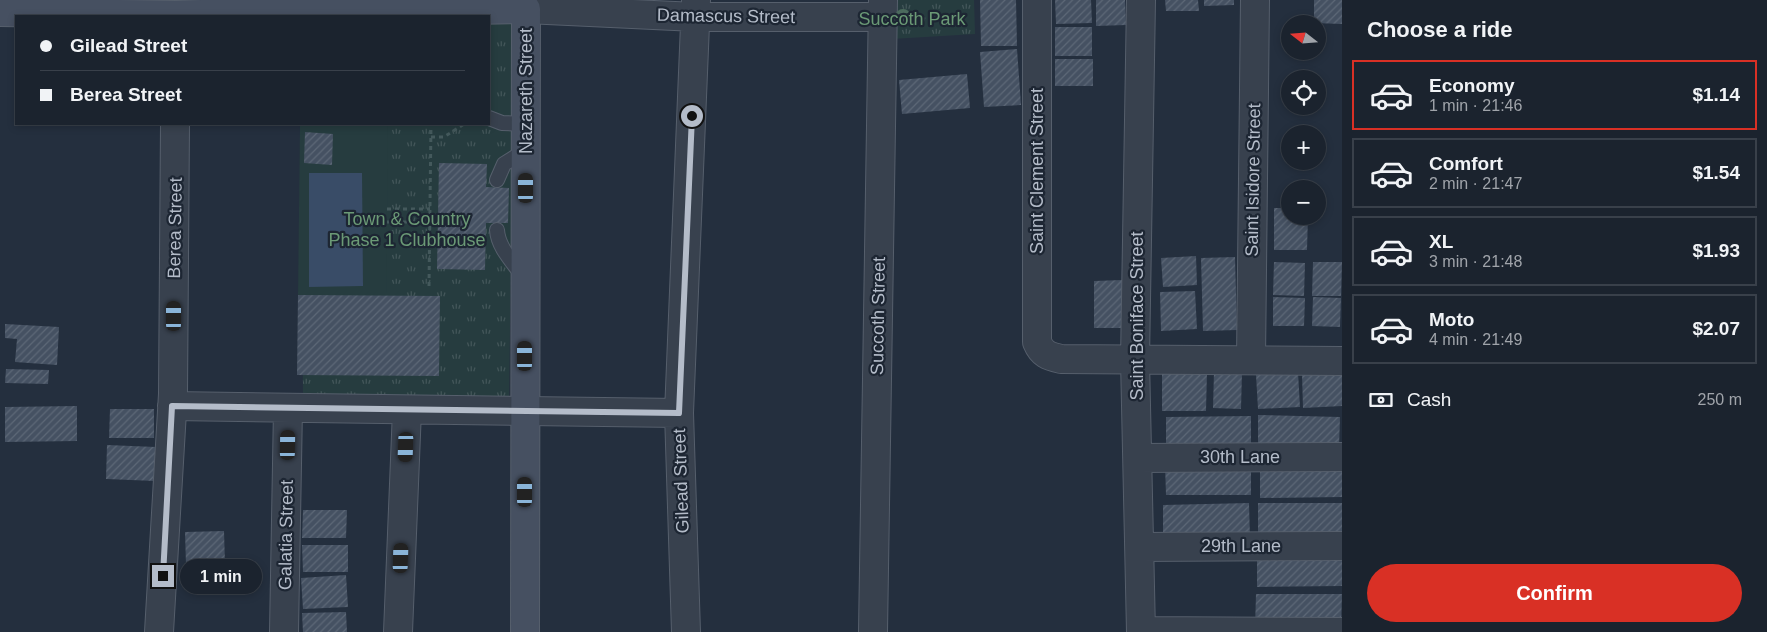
<!DOCTYPE html>
<html lang="en">
<head>
<meta charset="utf-8">
<style>
  body { margin:0; font-family:Arial,sans-serif; background:#282f3a; color:#f1f3f6; height:100vh; display:flex; flex-direction:column; font-size:19px; white-space:nowrap }
  * { box-sizing:border-box; margin:0 }
  p { font-size:16px; color:#a0a4aa }
  .icon { flex:none; width:28px; height:28px; fill:none; stroke:currentColor; stroke-width:2; stroke-linecap:round; stroke-linejoin:round }
  .map { position:relative; flex:1; overflow:hidden }
  .details { display:flex; flex-direction:column; background:#1b232e; width:425px }
  .details>* { flex:none }
  .guide { position:absolute; left:15px; top:15px; width:475px; height:110px; border-radius:0px; box-shadow:0 2px 8px #0003,0 0 0 1px #39404a; display:grid; align-content:center; height:110px; padding:0 25px; background:#1b232e }
  .needle { width:32px; rotate:287deg }
  .controls { position:absolute; left:1281px; top:15px; display:grid; gap:10px }
  .controls a { display:grid; place-items:center; width:45px; height:45px; border-radius:50%; background:#1b232e; box-shadow:0 2px 8px #0003,0 0 0 1px #39404a; font-size:25px }
  .end { position:absolute; width:22px; height:22px; margin:-11px; border:6px solid #b4bcc9; background:#111; box-shadow:0 0 0 2px #111 }
  .from { border-radius:50% }
  .bubble { position:absolute; height:35px; border-radius:18px; background:#1b232e; box-shadow:0 2px 8px #0003,0 0 0 1px #39404a; font-size:16px; font-weight:800; line-height:35px; text-align:center }
  .car { position:absolute; width:15px; height:30px; margin:-15px -8px; border-radius:6px; box-shadow:0 0 4px 1px #0007; background:linear-gradient(#222 24%,#8ab4d8 0 40%,#222 0 76%,#8ab4d8 0 86%,#222 0) }
  .guide b { display:flex; align-items:center; gap:18px; height:48px; font-size:19px }
  .guide b+b { border-top:1px solid #39404a }
  .guide i { width:12px; height:12px; background:#f1f3f6 }
  ul { padding:0; list-style:none }
  li { display:flex; align-items:center; gap:15px; height:70px; margin:0 10px 8px; padding:0 15px; border:2px solid #39404a; border-radius:0px }
  li div { flex:1 }
  li b { display:block; font-size:19px }
  li em { font-style:normal; font-weight:800 }
  li.on { border-color:#d93025 }
  li>.icon { width:45px; height:45px; stroke-width:1.5 }
  h2 { padding:0 25px; font-size:22px; line-height:60px }
  .pay { display:flex; align-items:center; gap:12px; height:55px; padding:0 25px; font-size:19px }
  .pay p { margin-inline-start:auto }
  .button { display:flex; gap:10px; margin-top:auto; padding:10px 25px }
  .button a { flex:1; height:58px; border-radius:30px; background:#d93025; color:#fff; font-size:20px; font-weight:800; line-height:58px; text-align:center }
  main { display:flex; flex:1; min-height:0 }
  .map>svg:first-child { display:block }
  .grass { fill:url(#grass-tufts) }
  .garden { fill:#263c3f }
  .water { fill:#394c67 }
  .building { fill:url(#building-hatch) }
  .lines { fill:none; stroke-linecap:round; stroke-linejoin:round }
  .lane-casing { stroke:#565f6c; stroke-width:16 }
  .street-casing { stroke:#565f6c; stroke-width:30 }
  .secondary-casing { stroke:#565f6c; stroke-width:30 }
  .path { stroke:#44595c; stroke-width:3; stroke-dasharray:4 4; stroke-linecap:butt }
  .lane { stroke:#38414e; stroke-width:14 }
  .street { stroke:#38414e; stroke-width:28 }
  .secondary { stroke:#465061; stroke-width:28 }
  .tree { fill:#4b6a5d }
  .route { stroke:#b4bcc9; stroke-width:6 }
  .labels { text-anchor:middle; stroke-width:4.5; stroke-linejoin:round; paint-order:stroke }
  .street-label { font-size:18px; fill:#b4bcc9; stroke:#1d2633 }
  .park-label { font-size:18px; fill:#6b9a76; stroke:#1d2633 }
</style>
</head>
<body>
<main>
<div class="map">
<svg width="1342" height="632" viewBox="0 0 1342 632">
  <defs>
    <pattern id="grass-tufts" width="24" height="20" patternUnits="userSpaceOnUse" patternTransform="scale(1.25)"><rect width="24" height="20" fill="#263c3f"/><path d="M3 7l-1-3M5 7V3M7 7l1-3M15 17l-1-3M17 17v-4M19 17l1-3" fill="none" stroke="#435659"/></pattern>
    <pattern id="building-hatch" width="6" height="6" patternUnits="userSpaceOnUse" patternTransform="scale(1.25)"><rect width="6" height="6" fill="#455162"/><path d="M-1 1l2-2M0 6l6-6M5 7l2-2" fill="none" stroke="#5d6877"/></pattern>
  </defs>
  <rect width="100%" height="100%" fill="#242f3e"/>
  <path class="grass" d="M890,0h84l1,34 -84,5z
    M489,22h25l-5,381 -206,-8 -2,-271h188z"/>
  <path class="garden" d="M300,124h88l-2,172 -88,-1z"/>
  <path class="water" d="M309,173h53l1,113 -54,1z"/>
  <path class="building" d="M980,0h36l1,46h-36z
    M1055,0h36l1,23 -36,1z
    M1096,0h29l1,25 -30,1z
    M1165,0h33l1,11h-33z
    M1204,0h30v5l-30,1z
    M1314,0h28v24l-28,-1z
    M1055,27h37v29h-37z
    M1017,49l4,56 -37,2 -4,-55z
    M1055,59h38v27h-38z
    M967,74l3,34 -68,6 -3,-34z
    M305,132l28,2 -1,31 -28,-2z
    M439,163l48,1 -1,23 23,1 -1,35h-22l-1,47 -48,-1z
    M1274,208h16v8h18l-1,34h-33z
    M1196,256l1,29 -34,2 -2,-29z
    M1235,257l2,73 -34,1 -2,-73z
    M1274,262l31,1 -1,33 -31,-1z
    M1313,262h29l-1,34h-29z
    M1122,280v48h-28v-47z
    M1195,291l2,38 -36,2 -1,-39z
    M298,295l142,1 -1,80 -142,-1z
    M1273,297l32,1 -1,28h-31z
    M1313,297l28,1 -1,29 -28,-1z
    M5,324l54,3 -2,38 -42,-3 2,-23 -12,-1z
    M6,369l43,1 -1,14 -43,-1z
    M1162,372h45l-1,39h-44z
    M1214,372h28l-1,37 -28,-1z
    M1298,372l2,35 -42,2 -2,-34z
    M1342,373v33l-39,2 -1,-34z
    M77,406v35l-72,1v-35z
    M110,409h44v29h-45z
    M1258,415l82,2 -1,31 -81,-2z
    M1251,416v35l-85,1v-35z
    M107,445l49,2 -1,34 -49,-2z
    M1251,464v31h-85l-1,-30z
    M1260,467h82v30l-82,1z
    M1249,503l1,35 -87,1v-34z
    M1258,503h84v32h-84z
    M303,510h44l-1,28h-44z
    M224,531l1,33 -39,1 -1,-33z
    M302,545h46v27h-45z
    M1342,552v34l-85,1v-34z
    M346,575l2,32 -45,2 -2,-31z
    M1256,594h86l-1,34h-86z
    M346,612l1,20h-44l-1,-19z"/>
  <g class="lines">
    <defs>
      <path id="lane" d="M489,118l13,5 23,1
        M497,180l7,-16 22,-14
        M497,230c1,17 15,31 25,45"/>
      <path id="street" d="M526,0v9l170,8h187
        M1037,0v342c5,12 11,14 24,17l281,2
        M1251,359l4,-359
        M172,406l507,7
        M1138,458l204,-1
        M1140,547l202,-1
        M1141,631l201,1
        M159,632l14,-238 2,-270
        M284,632l4,-224
        M398,632l9,-222
        M686,632l-7,-219 17,-413
        M873,632l10,-632
        M1141,632l-6,-272 6,-360"/>
      <path id="secondary" d="M0,12l176,3 174,-7 123,2 53,-1 -1,623"/>
    </defs>
    <use href="#lane" class="lane-casing"/>
    <use href="#street" class="street-casing"/>
    <use href="#secondary" class="secondary-casing"/>
    <path class="path" d="M431,137h13l20,-13
      M387,209h43
      M387,222h43
      M429,286l2,-162"/>
    <use href="#lane" class="lane"/>
    <use href="#street" class="street"/>
    <use href="#secondary" class="secondary"/>
  </g>
  <circle class="tree" cx="903" cy="17" r="8"/>
  <g class="lines">
    <path class="route" d="M163,576l9,-170 507,7 13,-297"/>
  </g>
  <g class="labels">
    <g class="street-label">
      <text transform="translate(726 16) rotate(1)" y="6">Damascus Street</text>
      <text transform="translate(526 91) rotate(-90)" y="6">Nazareth Street</text>
      <text transform="translate(1037 171) rotate(-90)" y="6">Saint Clement Street</text>
      <text transform="translate(1253 180) rotate(-89)" y="6">Saint Isidore Street</text>
      <text transform="translate(175 228) rotate(-89)" y="6">Berea Street</text>
      <text transform="translate(878 316) rotate(-89)" y="6">Succoth Street</text>
      <text transform="translate(1137 316) rotate(-90)" y="6">Saint Boniface Street</text>
      <text x="1240" y="463">30th Lane</text>
      <text transform="translate(681 481) rotate(-92)" y="6">Gilead Street</text>
      <text transform="translate(286 535) rotate(-89)" y="6">Galatia Street</text>
      <text x="1241" y="552">29th Lane</text>
    </g>
    <g class="park-label">
      <text x="912" y="25">Succoth Park</text>
      <text x="407" y="225">Town &amp; Country<tspan x="407" dy="21">Phase 1 Clubhouse</tspan></text>
    </g>
  </g>
</svg>
<div class="controls">
<a><svg class="needle" viewBox="-14 -14 28 28"><path d="M0-13l5 13h-10z" fill="#e53935"/><path d="M0 13l5-13h-10z" fill="#a0a4aa"/></svg></a>
<a><svg class="icon" aria-label="locate" viewBox="0 0 24 24"><circle cx="12" cy="12" r="6"/><path d="M12 2v4M12 18v4M2 12h4M18 12h4"/></svg></a>
<a>+</a>
<a>−</a>
</div>
<i class="end from" style="left:692px;top:116px"></i>
<i class="end" style="left:163px;top:576px"></i>
<div class="bubble" style="left:180px;top:559px;width:82px">1 min</div>
<i class="car" style="left:526px;top:188px;rotate:0deg"></i>
<i class="car" style="left:174px;top:316px;rotate:0deg"></i>
<i class="car" style="left:525px;top:356px;rotate:0deg"></i>
<i class="car" style="left:288px;top:445px;rotate:1deg"></i>
<i class="car" style="left:406px;top:447px;rotate:182deg"></i>
<i class="car" style="left:525px;top:492px;rotate:0deg"></i>
<i class="car" style="left:401px;top:558px;rotate:2deg"></i>
<div class="guide">
<b><i class="from"></i>Gilead Street</b>
<b><i></i>Berea Street</b>
</div>
</div>
<section class="details">
<h2>Choose a ride</h2>
<ul>
<li class="on"><svg class="icon" aria-label="car" viewBox="0 0 24 24"><path d="M5 17H2v-5l4-1 3-4h7l3 4 3 1v5h-3M9 17h6M6 11h13"/><circle cx="7" cy="17" r="2"/><circle cx="17" cy="17" r="2"/></svg><div><b>Economy</b><p>1 min · 21:46</p></div><em>$1.14</em></li>
<li><svg class="icon" aria-label="car" viewBox="0 0 24 24"><path d="M5 17H2v-5l4-1 3-4h7l3 4 3 1v5h-3M9 17h6M6 11h13"/><circle cx="7" cy="17" r="2"/><circle cx="17" cy="17" r="2"/></svg><div><b>Comfort</b><p>2 min · 21:47</p></div><em>$1.54</em></li>
<li><svg class="icon" aria-label="car" viewBox="0 0 24 24"><path d="M5 17H2v-5l4-1 3-4h7l3 4 3 1v5h-3M9 17h6M6 11h13"/><circle cx="7" cy="17" r="2"/><circle cx="17" cy="17" r="2"/></svg><div><b>XL</b><p>3 min · 21:48</p></div><em>$1.93</em></li>
<li><svg class="icon" aria-label="car" viewBox="0 0 24 24"><path d="M5 17H2v-5l4-1 3-4h7l3 4 3 1v5h-3M9 17h6M6 11h13"/><circle cx="7" cy="17" r="2"/><circle cx="17" cy="17" r="2"/></svg><div><b>Moto</b><p>4 min · 21:49</p></div><em>$2.07</em></li>
</ul>
<div class="pay"><svg class="icon" aria-label="cash" viewBox="0 0 24 24"><path d="M3 7h18v10H3z"/><circle cx="12" cy="12" r="2"/></svg>Cash<p>250 m</p></div>
<div class="button"><a>Confirm</a></div>
</section>
</main>
</body>
</html>
